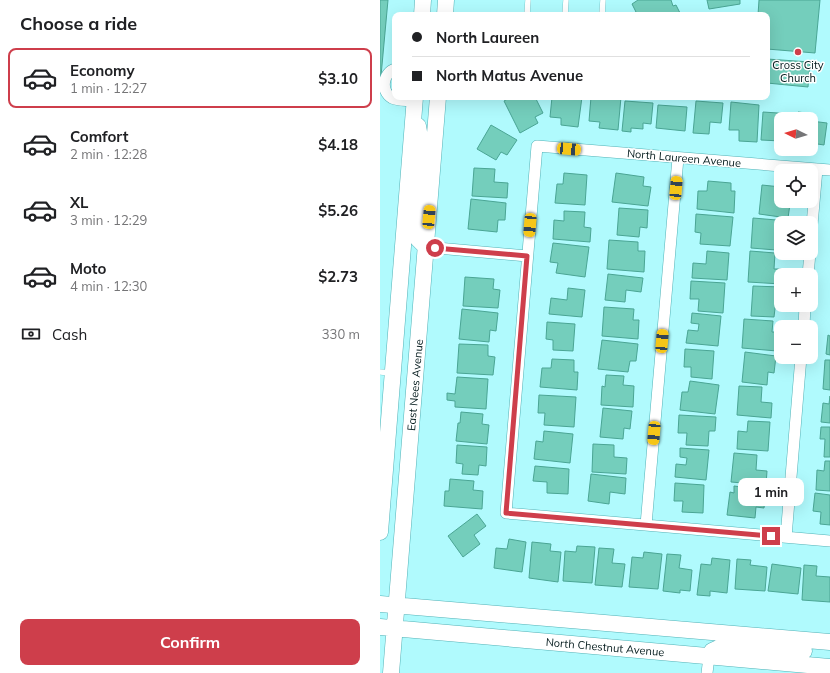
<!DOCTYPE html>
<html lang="en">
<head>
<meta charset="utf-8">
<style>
  body { margin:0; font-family:Mulish,sans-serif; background:#f6f6f6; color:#202124; height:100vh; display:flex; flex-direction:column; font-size:15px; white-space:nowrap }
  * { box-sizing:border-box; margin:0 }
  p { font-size:13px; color:#757577 }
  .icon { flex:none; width:22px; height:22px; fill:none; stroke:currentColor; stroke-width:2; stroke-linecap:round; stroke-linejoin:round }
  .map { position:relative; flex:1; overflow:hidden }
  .details { display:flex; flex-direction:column; background:#fff; width:380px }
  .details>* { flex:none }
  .top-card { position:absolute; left:12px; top:12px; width:378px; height:88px; border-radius:8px; box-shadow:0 4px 16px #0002; display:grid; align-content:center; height:88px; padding:0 20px; background:#fff }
  .needle { width:26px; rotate:275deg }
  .fabs { position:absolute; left:394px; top:112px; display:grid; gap:8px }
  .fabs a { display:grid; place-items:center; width:44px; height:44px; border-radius:8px; background:#fff; box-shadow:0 4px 16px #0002; font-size:20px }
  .end { position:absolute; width:18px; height:18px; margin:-9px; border:5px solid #ce3e4b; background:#fff; box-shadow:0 0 0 2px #fff }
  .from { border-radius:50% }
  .bubble { position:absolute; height:28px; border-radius:8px; background:#fff; box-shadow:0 4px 16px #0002; font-size:13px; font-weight:700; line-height:28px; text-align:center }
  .car { position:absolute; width:12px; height:24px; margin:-12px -6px; border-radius:5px; box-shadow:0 0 3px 1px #0007; background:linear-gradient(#f5c518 24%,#345 0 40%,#f5c518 0 76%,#345 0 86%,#f5c518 0) }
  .top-card b { display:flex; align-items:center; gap:14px; height:38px; font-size:15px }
  .top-card b+b { border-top:1px solid #e0e0e0 }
  .top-card i { width:10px; height:10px; background:#202124 }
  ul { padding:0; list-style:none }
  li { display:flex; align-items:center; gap:12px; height:60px; margin:0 8px 6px; padding:0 12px; border:2px solid transparent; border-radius:8px }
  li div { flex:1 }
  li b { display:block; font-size:15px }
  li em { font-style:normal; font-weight:700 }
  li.current { border-color:#ce3e4b }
  li>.icon { width:36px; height:36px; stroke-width:1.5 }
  h2 { padding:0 20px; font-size:18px; line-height:48px }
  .pay { display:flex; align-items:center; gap:10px; height:44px; padding:0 20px; font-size:15px }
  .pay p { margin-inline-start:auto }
  .button { display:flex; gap:8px; margin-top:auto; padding:8px 20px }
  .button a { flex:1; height:46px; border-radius:8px; background:#ce3e4b; color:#fff; font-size:16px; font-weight:700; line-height:46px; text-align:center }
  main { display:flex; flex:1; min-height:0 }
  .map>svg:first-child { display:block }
  .building { fill:#74cebc; stroke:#4aa594 }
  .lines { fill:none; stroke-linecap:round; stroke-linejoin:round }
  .service-casing { stroke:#52b2b7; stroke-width:6 }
  .minor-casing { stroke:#52b2b7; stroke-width:12 }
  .secondary-casing { stroke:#52b2b7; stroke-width:17 }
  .service { stroke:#fff; stroke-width:5.5 }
  .minor { stroke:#fff; stroke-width:11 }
  .secondary { stroke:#fff; stroke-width:16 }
  .route { stroke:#ce3e4b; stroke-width:5 }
  .poi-dot { fill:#ce3e4b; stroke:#fff; stroke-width:1.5 }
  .labels { text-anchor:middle; stroke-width:3; stroke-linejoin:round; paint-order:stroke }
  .poi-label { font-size:11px; fill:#00181a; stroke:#fff }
  .street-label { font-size:11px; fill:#00181a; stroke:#fff }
</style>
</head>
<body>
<main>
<section class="details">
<h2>Choose a ride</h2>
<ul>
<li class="current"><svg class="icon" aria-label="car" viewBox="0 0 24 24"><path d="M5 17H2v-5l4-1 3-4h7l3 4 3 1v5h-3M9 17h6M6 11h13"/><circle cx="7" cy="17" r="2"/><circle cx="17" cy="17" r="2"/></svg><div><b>Economy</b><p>1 min · 12:27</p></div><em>$3.10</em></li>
<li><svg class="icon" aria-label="car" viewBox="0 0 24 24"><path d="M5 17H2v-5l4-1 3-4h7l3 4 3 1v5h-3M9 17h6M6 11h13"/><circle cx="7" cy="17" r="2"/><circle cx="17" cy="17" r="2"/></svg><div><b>Comfort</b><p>2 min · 12:28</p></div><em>$4.18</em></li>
<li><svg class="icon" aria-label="car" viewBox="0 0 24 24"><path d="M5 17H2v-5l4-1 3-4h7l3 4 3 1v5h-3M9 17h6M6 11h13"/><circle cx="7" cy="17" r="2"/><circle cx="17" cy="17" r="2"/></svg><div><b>XL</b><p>3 min · 12:29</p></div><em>$5.26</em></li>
<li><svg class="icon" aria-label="car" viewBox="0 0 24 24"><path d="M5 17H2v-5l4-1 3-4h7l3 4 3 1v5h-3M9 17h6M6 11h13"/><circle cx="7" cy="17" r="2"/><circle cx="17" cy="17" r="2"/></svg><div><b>Moto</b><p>4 min · 12:30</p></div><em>$2.73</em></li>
</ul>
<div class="pay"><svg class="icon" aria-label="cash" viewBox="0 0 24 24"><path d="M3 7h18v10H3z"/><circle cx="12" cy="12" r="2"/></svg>Cash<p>330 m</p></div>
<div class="button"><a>Confirm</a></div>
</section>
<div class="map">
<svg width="450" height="673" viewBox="0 0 450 673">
  <rect width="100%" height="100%" fill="#b0fafd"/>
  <path class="building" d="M0,0h8l-7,76h-1z
    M258,0h33l2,6 3,-1 5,10h-53l8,-3 -4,-8z
    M327,0h33v4l-31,5z
    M379,0h61l-5,53 -48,-4v-34h-9z
    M387,59l43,3 -2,25 -41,-4z
    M131,97h24l8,16 -8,4 3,6 -18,10 -16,-32z
    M172,97h30l-4,30 -17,-2v-7l-11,-1z
    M211,97h30l-3,33 -19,-2 1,-6 -11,-1z
    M245,101l28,2 -2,21 -8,-1v6l-12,-1v4l-9,-1z
    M316,101l27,2 -2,20 -11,-1 -1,12 -16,-1z
    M351,102l28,3 -2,37 -18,-1v-11h-10z
    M278,105l29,2 -2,24 -29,-3z
    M383,112l30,2v5h-12v22l-20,-1z
    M418,112l8,1 -1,6h-8z
    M431,121l16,2 -3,22 -13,-2z
    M111,125l26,15 -10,15 -6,-3 -5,8 -19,-11z
    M94,168l21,1 -1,13 14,1 -1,15 -35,-2z
    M184,173l23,2 -2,30 -30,-2 2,-19h6z
    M236,173l28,4 -1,9 8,1 -3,19 -36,-4z
    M328,181l23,2v8h4l-1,22 -37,-4 1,-18h9z
    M382,185l19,2v14h2v2l7,1 -2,14 -29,-4z
    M91,199l35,4 -1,17h-7l-1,12 -29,-3z
    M239,208l29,2 -1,18 -7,-1 -1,10 -22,-2z
    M184,211l21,1 -1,15 7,1 -1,14 -37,-3 1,-19 10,1z
    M316,214l37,3 -3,29 -30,-2 1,-11 -6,-1z
    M373,218l35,3v2h-7v10l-4,-1 -1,18 -25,-2z
    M229,240l29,2v9h7l-1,21 -37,-3z
    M173,243l36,4 -4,30 -29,-4 2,-10 -8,-1z
    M327,251l22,2 -2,27 -35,-2 1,-15 13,1z
    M370,251l25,2 -1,16h10l-1,6h-2v9l-33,-2z
    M228,274l35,4 -2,14 -15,-2 -1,12 -20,-2z
    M85,277l29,2 -1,10 7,1 -2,18 -35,-2z
    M311,281l34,2 -2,30 -25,-2 1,-12h-9z
    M373,286l28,1v14l-5,-1 -2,17 -23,-1z
    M188,288l17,2 -3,27 -33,-3 2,-16 16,2z
    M224,307l30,2 -1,11h6l-1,19 -36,-3z
    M82,309l36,4 -2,18 -6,-1 -1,12 -30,-3z
    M312,313l29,3 -3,30 -32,-3 2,-13 10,1 1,-7 -8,-1z
    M364,319l29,2 -1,11h6l-1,19 -35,-3z
    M167,322l28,2 -2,27 -20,-1v-10l-7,-1z
    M448,335l2,1v19l-4,-1z
    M222,340l36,4 -2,17h-6l-2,11 -30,-3z
    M79,344l29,1v11l7,1 -2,18 -36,-2z
    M305,349l29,2 -2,28 -21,-2v-10h-7z
    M365,352l31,4 -2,17 -6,-1 -1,13 -25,-3z
    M172,359l22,1v12h4l-1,18 -37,-3 2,-19h9z
    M445,360h5v30l-7,-1z
    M226,375l18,1 -1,9 11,1 -1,21 -32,-2 1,-19 3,1z
    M77,377l31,2 -2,30 -31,-2v-6l-8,-1v-7l8,1z
    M310,381l29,4 -4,29 -35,-4 2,-18h6z
    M359,386l23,1 -1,15 11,1 -1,15 -34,-3z
    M159,395l37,2 -2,30 -30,-2 1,-12h-7z
    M450,396v27l-9,-1 2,-19 6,1z
    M223,408l29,3 -2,18 -6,-1 -1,11 -23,-2z
    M81,412l22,2 -1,10 7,1 -2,19 -31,-3 2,-18h2z
    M299,415l37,2 -1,14h-6l-1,15 -22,-1 1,-12h-9z
    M368,421l22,1 -2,29 -31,-2 1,-18 9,1z
    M441,427h9v30h-6l1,-18h-5z
    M164,431l29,3 -3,29 -36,-4 2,-18 7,1z
    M213,444l21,1v12l13,1 -1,16 -34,-2z
    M77,445l30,2 -1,19 -7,-1 -1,10 -16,-1 1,-10 -7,-1z
    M300,448l29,2 -3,30 -31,-3 1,-13 10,1 1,-7 -7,-1z
    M354,453l23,2 -1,15 11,1 -1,14 -35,-3z
    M445,461h5v30l-14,-1 1,-20 7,1z
    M155,466l34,3 -1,25 -21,-1v-11l-14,-1z
    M211,474l35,4 -1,16 -15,-2 -1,12 -21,-3z
    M70,479l24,2 -1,9 10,1 -1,18 -38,-3 1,-15h4z
    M295,483l29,2 -1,28 -21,-1 1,-11h-9z
    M354,486l32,4 -2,18 -8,-1 -1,11 -28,-3 3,-23 4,1z
    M435,493l15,2v30l-10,-1 1,-12 -8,-1z
    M97,514l9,12 -12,9 6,9 -17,13 -15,-21z
    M129,539l17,3 -4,30 -28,-4 2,-20 11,1z
    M152,542l19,2 -1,7 11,1 -3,30 -29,-4z
    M197,546l18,1 -3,36 -29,-2 2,-30 11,1z
    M219,548l15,1 -2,14 13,1 -3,23 -27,-2z
    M264,552l18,2 -4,35 -29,-2 3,-30 11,1z
    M287,554l14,1 -2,13 13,2 -2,21 -10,-1v3l-17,-2z
    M332,558l18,2 -3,33 -17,-2v5l-13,-1 4,-31 10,1z
    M357,559l14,1 -1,5 17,2 -2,24 -30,-2z
    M392,564l29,4 -3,26 -30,-3z
    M424,565l13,1 -1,10 14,1v25l-28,-2z"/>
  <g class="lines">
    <defs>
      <path id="service" d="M147,15l1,-15
        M185,15l1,-15
        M222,15l1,-15
        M0,372l12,1"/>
      <path id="minor" d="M15,69c-12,4 -15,22 -3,29 6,3 15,2 22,3
        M450,170l-293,-24 -31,367 324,28
        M431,236l6,-67
        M46,247l101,9
        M428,275l2,-22
        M424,327l1,-22
        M266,525l32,-367
        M406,537l15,-180
        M327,673l2,-16"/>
      <path id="secondary" d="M42,15l1,-15
        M65,15l1,-15
        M38,126l4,23 -7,80 3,10 8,8
        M0,532l35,-435
        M0,604l450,38
        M0,627l450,40
        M329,657l3,-6 13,-6 79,6
        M11,673l47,-576"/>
    </defs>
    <use href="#service" class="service-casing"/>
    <use href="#minor" class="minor-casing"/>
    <use href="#secondary" class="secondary-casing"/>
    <use href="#service" class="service"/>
    <use href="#minor" class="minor"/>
    <use href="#secondary" class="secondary"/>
  </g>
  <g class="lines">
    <path class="route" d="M55,248l92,8 -21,257 265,23"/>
  </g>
  <circle class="poi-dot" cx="418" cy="52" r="4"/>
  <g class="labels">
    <g class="poi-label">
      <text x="418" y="69">Cross City<tspan x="418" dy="13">Church</tspan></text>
    </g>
    <g class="street-label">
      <text transform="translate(304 158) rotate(5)" y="4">North Laureen Avenue</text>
      <text transform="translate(35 385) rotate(-85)" y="4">East Nees Avenue</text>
      <text transform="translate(225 647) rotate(5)" y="4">North Chestnut Avenue</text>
    </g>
  </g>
</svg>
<div class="fabs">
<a><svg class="needle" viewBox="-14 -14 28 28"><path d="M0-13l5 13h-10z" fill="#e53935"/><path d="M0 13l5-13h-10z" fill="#757577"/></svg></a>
<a><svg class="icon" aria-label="locate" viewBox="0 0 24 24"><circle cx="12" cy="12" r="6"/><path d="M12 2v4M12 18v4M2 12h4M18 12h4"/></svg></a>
<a><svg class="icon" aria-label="layers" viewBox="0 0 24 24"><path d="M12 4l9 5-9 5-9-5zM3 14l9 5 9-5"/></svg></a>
<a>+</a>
<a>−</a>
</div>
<i class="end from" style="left:55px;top:248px"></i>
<i class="end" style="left:391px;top:536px"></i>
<div class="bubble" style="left:358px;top:478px;width:66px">1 min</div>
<i class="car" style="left:189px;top:149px;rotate:95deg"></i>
<i class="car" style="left:296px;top:188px;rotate:5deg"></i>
<i class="car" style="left:49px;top:217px;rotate:5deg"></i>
<i class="car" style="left:150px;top:225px;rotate:185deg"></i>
<i class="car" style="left:282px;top:341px;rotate:5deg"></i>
<i class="car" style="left:274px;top:433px;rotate:185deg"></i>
<div class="top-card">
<b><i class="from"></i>North Laureen</b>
<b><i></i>North Matus Avenue</b>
</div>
</div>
</main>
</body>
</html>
